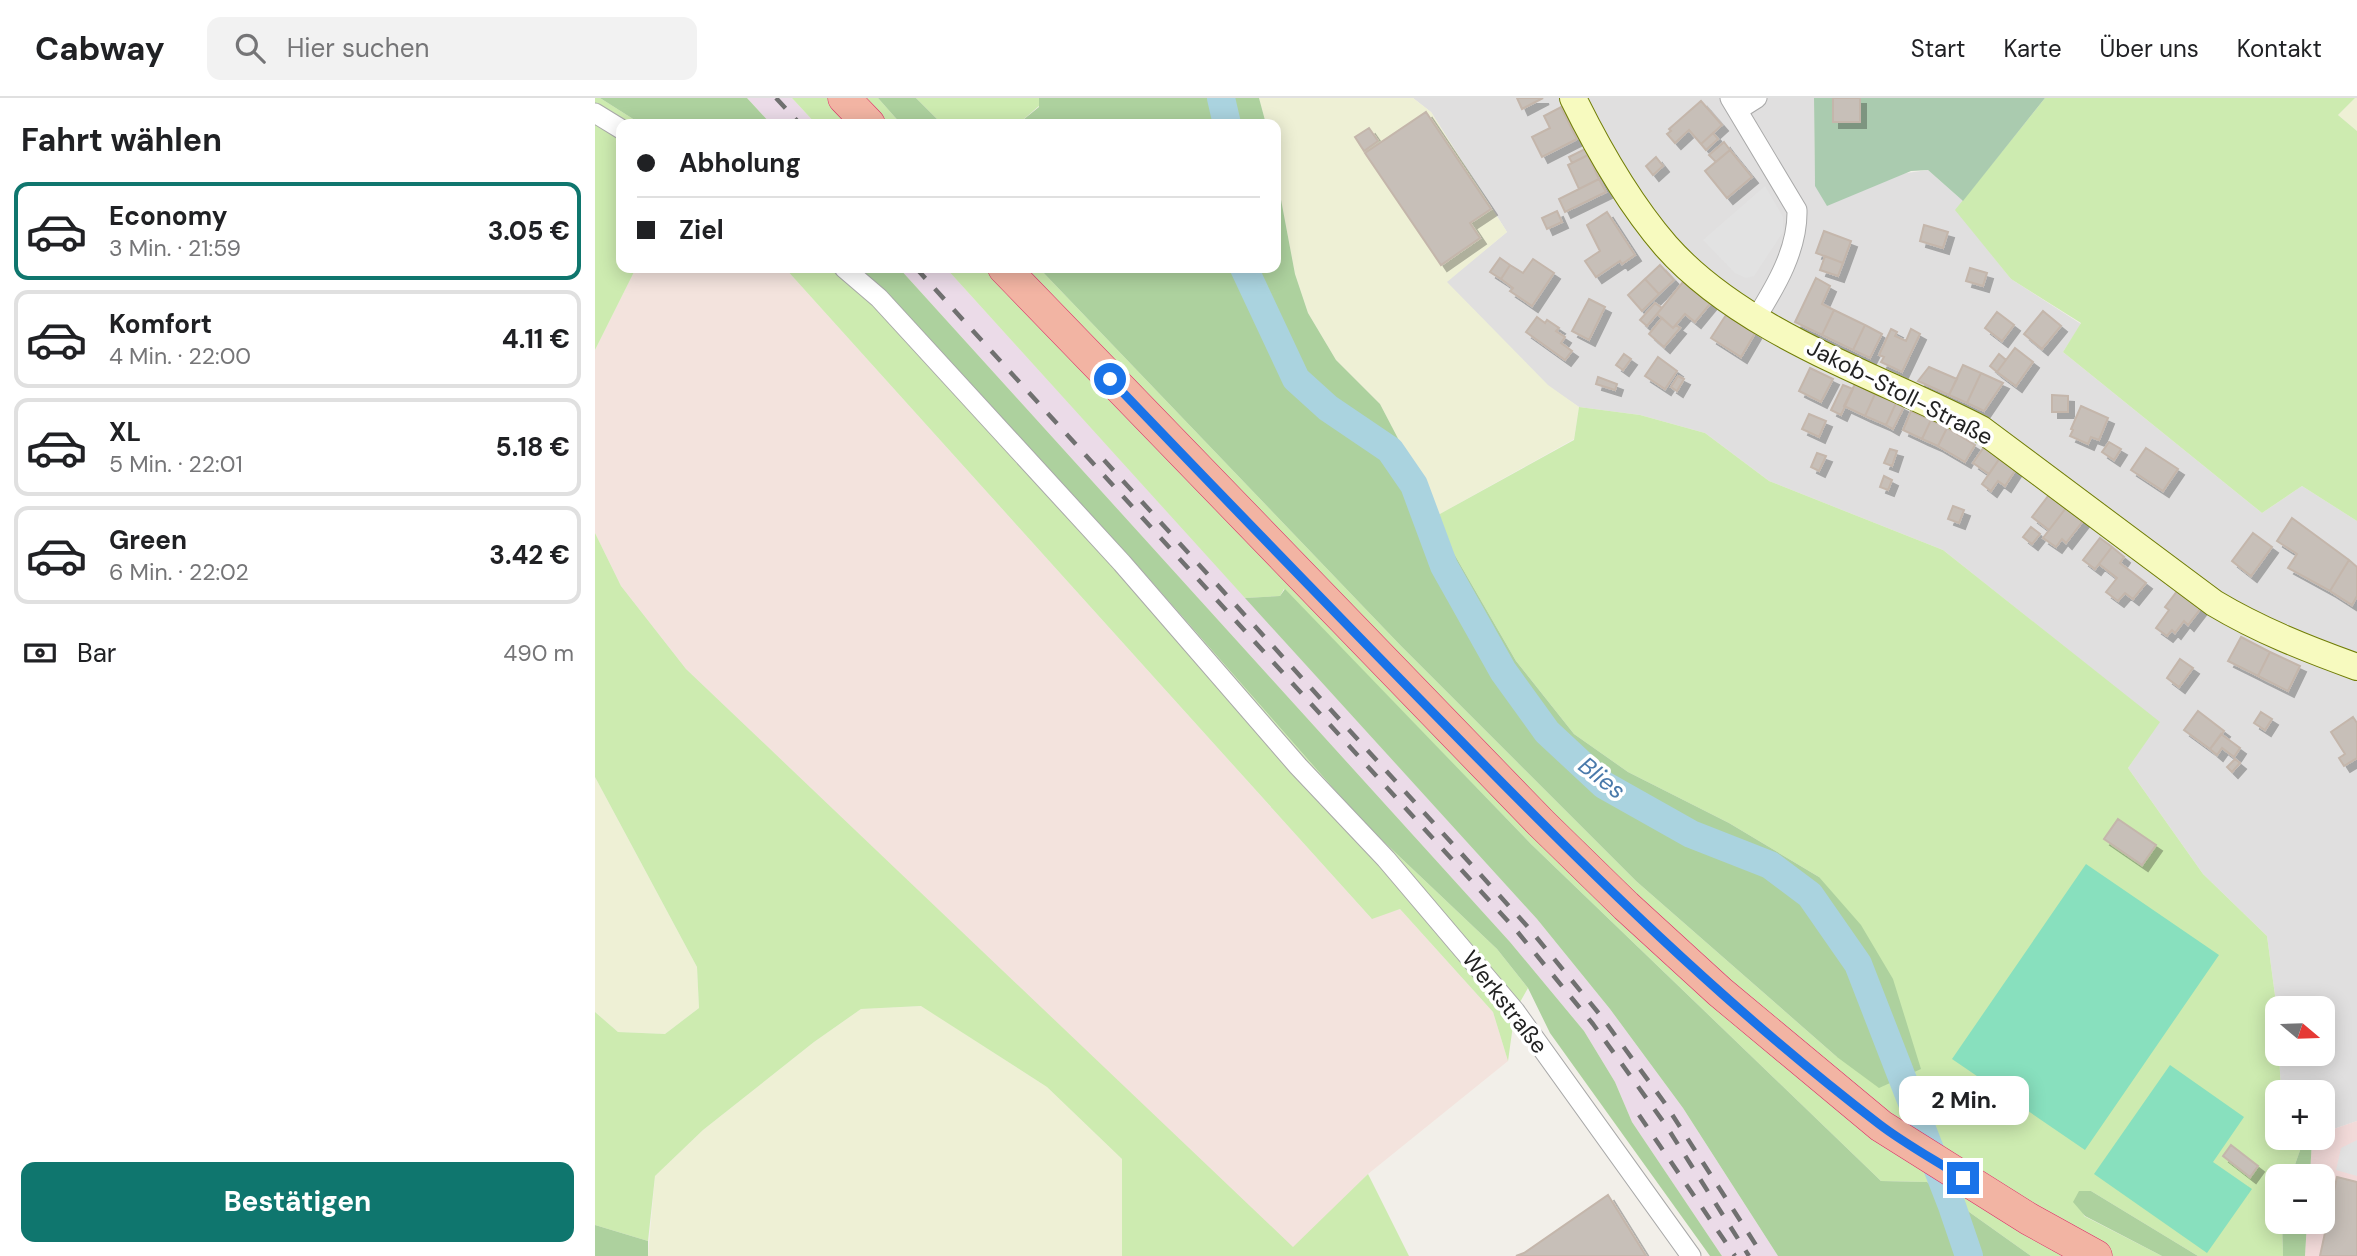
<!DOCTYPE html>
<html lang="de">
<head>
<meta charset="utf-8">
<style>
  body { margin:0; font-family:"DM Sans",sans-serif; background:#f2f2f2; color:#202124; height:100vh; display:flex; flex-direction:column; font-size:26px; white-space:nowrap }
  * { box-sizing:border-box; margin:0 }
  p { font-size:23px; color:#757577 }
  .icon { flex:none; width:38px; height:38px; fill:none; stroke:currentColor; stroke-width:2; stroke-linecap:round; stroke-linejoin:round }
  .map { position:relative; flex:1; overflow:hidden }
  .drawer { display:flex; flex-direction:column; background:#fff; width:595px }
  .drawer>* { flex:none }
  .hud { position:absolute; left:21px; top:21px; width:665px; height:154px; border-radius:14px; box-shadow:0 4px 18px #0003; display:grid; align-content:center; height:154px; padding:0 21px; background:#fff }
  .needle { width:46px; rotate:109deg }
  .buttons { position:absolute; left:1670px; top:898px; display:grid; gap:14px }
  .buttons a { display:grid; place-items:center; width:70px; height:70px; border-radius:14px; background:#fff; box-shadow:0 4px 18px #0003; font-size:35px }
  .end { position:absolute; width:32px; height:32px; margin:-16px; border:9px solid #1a73e8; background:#fff; box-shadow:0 0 0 4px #fff }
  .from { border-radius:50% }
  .bubble { position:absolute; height:49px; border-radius:14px; background:#fff; box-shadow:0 4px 18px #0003; font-size:23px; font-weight:700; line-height:49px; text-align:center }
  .hud b { display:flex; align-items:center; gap:24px; height:66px; font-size:26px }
  .hud b+b { border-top:2px solid #e0e0e0 }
  .hud i { width:18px; height:18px; background:#202124 }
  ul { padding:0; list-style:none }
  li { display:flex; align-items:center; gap:21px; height:98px; margin:0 14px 10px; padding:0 7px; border:4px solid #e0e0e0; border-radius:14px }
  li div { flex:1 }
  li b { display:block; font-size:26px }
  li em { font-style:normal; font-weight:700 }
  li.current { border-color:#0f766e }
  li>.icon { width:63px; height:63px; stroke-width:1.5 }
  h2 { padding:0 21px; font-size:32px; line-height:84px }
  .pay { display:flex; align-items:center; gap:18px; height:77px; padding:0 21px; font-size:26px }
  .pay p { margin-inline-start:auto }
  .cta { display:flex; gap:14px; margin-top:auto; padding:14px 21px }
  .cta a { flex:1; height:80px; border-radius:14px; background:#0f766e; color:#fff; font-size:28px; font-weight:700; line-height:80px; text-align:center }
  header { display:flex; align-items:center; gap:42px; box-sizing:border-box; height:98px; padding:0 35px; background:#fff; border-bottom:2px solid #e0e0e0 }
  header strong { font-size:33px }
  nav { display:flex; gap:38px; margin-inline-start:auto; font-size:24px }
  .search { width:490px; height:63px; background:#f2f2f2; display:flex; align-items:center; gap:18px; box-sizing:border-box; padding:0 24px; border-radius:14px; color:#757577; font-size:26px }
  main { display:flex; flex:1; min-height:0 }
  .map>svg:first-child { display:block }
  .residential { fill:#e0dfdf }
  .commercial { fill:#f2dad9 }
  .industrial { fill:#ebdbe8 }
  .military { fill:#f3e3dd }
  .farmland { fill:#eef0d5 }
  .grass { fill:#cdebb0 }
  .forest { fill:#add19e }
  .cemetery { fill:#aacbaf }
  .pitch { fill:#88e0be }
  .parking { fill:#e2e2e2 }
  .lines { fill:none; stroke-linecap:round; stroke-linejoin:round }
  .river { stroke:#aad3df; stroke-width:28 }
  .building { fill:#c7bfb8; stroke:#c4b6ab; stroke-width:2; filter:url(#shadow) }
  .minor-casing { stroke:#a9a9a9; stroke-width:21 }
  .secondary-casing { stroke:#707d05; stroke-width:28 }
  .trunk-casing { stroke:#dc2a67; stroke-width:33 }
  .minor { stroke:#fff; stroke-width:19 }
  .secondary { stroke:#f7fabf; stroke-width:26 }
  .trunk { stroke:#f2b4a3; stroke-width:32 }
  .rail { stroke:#707070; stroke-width:4.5; stroke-dasharray:14 14; stroke-linecap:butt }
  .route { stroke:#1a73e8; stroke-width:9 }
  .labels { text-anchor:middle; stroke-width:7; stroke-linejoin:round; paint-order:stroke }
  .street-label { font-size:23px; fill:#222; stroke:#fff }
  .water-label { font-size:24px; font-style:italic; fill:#4a7aab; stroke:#fff }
</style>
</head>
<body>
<header>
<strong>Cabway</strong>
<div class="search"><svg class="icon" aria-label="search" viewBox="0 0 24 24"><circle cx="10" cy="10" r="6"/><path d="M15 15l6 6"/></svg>Hier suchen</div>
<nav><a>Start</a><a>Karte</a><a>Über uns</a><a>Kontakt</a></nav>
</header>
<main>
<section class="drawer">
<h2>Fahrt wählen</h2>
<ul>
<li class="current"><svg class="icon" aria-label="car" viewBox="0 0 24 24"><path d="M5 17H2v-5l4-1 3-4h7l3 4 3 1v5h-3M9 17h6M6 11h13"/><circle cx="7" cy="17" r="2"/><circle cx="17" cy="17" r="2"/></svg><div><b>Economy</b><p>3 Min. · 21:59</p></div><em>3.05 €</em></li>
<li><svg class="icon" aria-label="car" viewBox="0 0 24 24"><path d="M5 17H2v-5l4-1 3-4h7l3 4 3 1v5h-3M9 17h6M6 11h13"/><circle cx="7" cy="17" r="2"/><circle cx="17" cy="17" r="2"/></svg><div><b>Komfort</b><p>4 Min. · 22:00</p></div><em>4.11 €</em></li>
<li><svg class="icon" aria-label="car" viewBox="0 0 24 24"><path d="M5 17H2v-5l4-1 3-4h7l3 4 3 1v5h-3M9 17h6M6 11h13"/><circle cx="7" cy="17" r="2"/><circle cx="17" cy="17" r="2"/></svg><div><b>XL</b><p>5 Min. · 22:01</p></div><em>5.18 €</em></li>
<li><svg class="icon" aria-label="car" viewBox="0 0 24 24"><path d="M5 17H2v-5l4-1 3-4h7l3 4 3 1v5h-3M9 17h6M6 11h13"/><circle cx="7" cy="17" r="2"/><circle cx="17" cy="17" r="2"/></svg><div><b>Green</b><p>6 Min. · 22:02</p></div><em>3.42 €</em></li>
</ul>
<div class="pay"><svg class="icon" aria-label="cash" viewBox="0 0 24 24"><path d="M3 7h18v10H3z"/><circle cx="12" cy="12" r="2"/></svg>Bar<p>490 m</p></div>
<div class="cta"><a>Bestätigen</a></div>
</section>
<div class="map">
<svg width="1762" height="1158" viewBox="0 0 1762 1158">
  <defs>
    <filter id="shadow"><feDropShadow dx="6" dy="6" stdDeviation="0" flood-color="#0004"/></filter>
  </defs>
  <rect width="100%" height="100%" fill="#f2efe9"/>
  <path class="residential" d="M818,0h401l1,88 113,-16 35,31 -7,9 55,69 70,45 -18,28 199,161 40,-27 55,35v600l-35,12v-41h-41l-2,-38h43v-46h-45v2l-10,-74 -64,-62 -75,-106 31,-46 -216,-172 -174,-69 -64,-48 -65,-18 -61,-8 -31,-21 -102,-104 61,-50 -76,-120z"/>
  <path class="commercial" d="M1762,1023v135h-52l2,-34h15v-46h-12l2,-38h10v-5z"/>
  <path class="industrial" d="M152,0h45l24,26h-45z
    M304,170h47l591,651 73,90 73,99 95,148h-56l-90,-134 -17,-40 -31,-51 -74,-89z"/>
  <path class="military" d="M41,170h149l586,650 29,-9 93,103 15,49 -140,113 -75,74 -607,-579 -65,-83 -26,-53v-183z"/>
  <path class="farmland" d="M664,0h154l18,14 76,120 -60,50 101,103 31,22 -5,32 -136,76 -58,-111 -44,-44 -28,-47 -13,-39 -19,-101v-49h-10z
    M1760,0h2v33l-19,-16z
    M0,679l102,190 2,41 -34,26 -47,-2 -23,-20z
    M327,908l125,81 75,72v97h-474l7,-80 48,-46 111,-88 47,-33z"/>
  <path class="grass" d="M0,0h5l41,26h-20v144h15l-41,82z
    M197,0h86l23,26h-85z
    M321,0h123v8l-21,18h-69l-10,-3z
    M1450,0h310l-17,17 19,16v390l-55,-35 -40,27 -199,-161 18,-29 -70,-44 -56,-69z
    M190,170h73l272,289 232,264 135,128 31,39 -13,23 -7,50 -15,-49 -93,-103 -28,10z
    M351,170h93l362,378 235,235 201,176 -18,-180 -90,-54 -101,-51 -54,-38 -58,-73 -67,-116 -11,-30 136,-75 5,-33 61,8 65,18 64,48 174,69 217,172 -32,46 75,106 64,62 9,67 1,51h2l2,38h-4v46l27,1 -13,37h-14v46h5l1,34h-85l-107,-65h-12l5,25 78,40h-131l-104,-74 -46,-1 -350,-337 -247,-255 -4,7 -35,2z
    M0,435l26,53 65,83 607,578 75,-73 41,82h-287v-97l-75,-72 -126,-81 -60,3 -47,33 -111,88 -48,46 -7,65 -53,-16v-213l23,20 47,2 34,-26 -2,-41 -102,-190z"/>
  <path class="forest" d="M5,0h147l24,26h-130z
    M283,0h38l23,23 10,3h-48z
    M444,0h220l7,26h-248l21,-17z
    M681,75l19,101 13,39 28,47 44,44 58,111 11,30 67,116 58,73 54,38 101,51 90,54 42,48 32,54 28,90 -42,19 -42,-31 -201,-176 -235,-235 -362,-378h237z
    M263,170h41l611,674 74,89 31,51 17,40 90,134h-12l-160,-223 -22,-45 -31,-39 -135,-128 -232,-264z
    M690,491l246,255 350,337 46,1 104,74h-253l-95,-148 -73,-99 -73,-90 -292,-321 35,-2z
    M1717,1040l-2,38h-19l13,-37z
    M1484,1093h12l107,65h-36l-77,-40 -12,-14z
    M1687,1124h25l-2,34h-22z
    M0,1127l53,16v15h-53z"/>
  <path class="cemetery" d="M1219,0h231l-82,103 -35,-31 -17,1 -84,35 -12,-20z"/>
  <path class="pitch" d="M1491,766l133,91 -134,195 -133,-91z
    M1575,967l74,52 -31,45 39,27 -45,64 -113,-79z"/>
  <path class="parking" d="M1170,88l18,31v15l-29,44 -8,2 -11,-5 -32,-33z
    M1762,1042v36l-21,-6 5,-22z"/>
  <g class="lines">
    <path class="river" d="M626,0l6,26
      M649,170l52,111 32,29 62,42 24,35 30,81 59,105 44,61 57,53 87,49 79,31 40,30 48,69 94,242 17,50"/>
  </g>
  <path class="building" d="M922,0h26l-21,11z
    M1238,0h27v24h-27z
    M1106,3l21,24 -21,19 -12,-14 -14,13 -8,-9 4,-3 -2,-2z
    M966,9l16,32 -35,18 -10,-20 18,-9 -6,-12z
    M831,14l65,97 -21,14 10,15 -39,27 -76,-112z
    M774,30l9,13 -14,10 -9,-14z
    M1118,35l5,6 -12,11 -5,-6z
    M1129,44l6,8 -14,12 -7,-7z
    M990,51l3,6 -16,8 -3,-6z
    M1135,52l22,27 -25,21 -22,-27z
    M993,57l11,24 -20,10 -11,-24z
    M1061,59l7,9 -10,9 -7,-9z
    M1004,81l7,13 -41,20 -6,-13z
    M962,113l5,11 -15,7 -5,-11z
    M1012,114l28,43 -13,9 -2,-3 -24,16 -11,-16 15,-10 -13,-26z
    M1329,127l24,7 -5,16 -23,-7z
    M1229,133l27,10 -8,22 -27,-10z
    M1230,158l18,7 -5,13 -18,-6z
    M905,160l10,7 -9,14 -11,-7z
    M938,161l21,14 -22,33 -22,-15 3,-3 -12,-9 9,-14 13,8z
    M1065,167l14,15 -15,14 -14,-15z
    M1375,170l17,5 -4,13 -17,-5z
    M1221,180l14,8 -8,18 12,6 -12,25 -27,-13z
    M1050,181l14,15 -17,17 -14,-16z
    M1088,184l27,22 -15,18 -10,-8 -12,14 -16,-14z
    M994,201l16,8 -16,33 -17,-9z
    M1060,205l7,5 -15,18 -7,-6z
    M1239,212l31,15 -12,25 -31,-15z
    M1448,213l18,15 -19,23 -18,-15z
    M1402,214l17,13 -12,16 -17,-13z
    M1131,217l29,18 -14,24 -30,-19z
    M942,219l8,6 2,-3 12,8 -3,3 9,6 -4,6 11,8 -7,9 -39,-28z
    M1067,220l11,10 3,-3 4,3 -16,19 -15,-13z
    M1270,227l17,9 -12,24 -17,-8z
    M1296,231l6,3 -2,4 11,5 5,-12 9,5 -18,38 -21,-10 3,-5 -5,-2z
    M1420,250l18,14 -17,24 -19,-14z
    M1029,256l7,5 -8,11 -7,-5z
    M1404,256l7,6 -9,12 -7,-6z
    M1063,259l19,14 -12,18 -20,-13z
    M1368,267l18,8 -14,30 -18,-8z
    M1334,269l28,12 -8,16 -31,-14z
    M1215,270l23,11 -12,23 -22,-11z
    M1386,275l22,10 -19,28 -17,-8z
    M1083,278l6,3 -7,12 -6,-4z
    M1003,279l19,7 -2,6 -19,-6z
    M1260,286l20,10 -10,22 -21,-10z
    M1248,287l10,4 -12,26 -10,-5z
    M1280,296l21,9 -10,22 -21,-9z
    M1457,297l16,1v16h-16z
    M1301,305l8,4 -11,22 -7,-4z
    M1486,308l27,12 -9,22 -8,-3 -3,7 -18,-8 3,-6 -2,-1z
    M1316,313l20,9 -9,19 -19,-9z
    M1214,316l17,7 -7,16 -17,-8z
    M1336,322l16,8 -9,18 -16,-7z
    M1352,330l28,17 -10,17 -27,-16z
    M1514,344l12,7 -7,11 -12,-8z
    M1389,349l16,11 -11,16 -16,-11z
    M1551,350l32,21 -15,22 -32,-21z
    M1295,351l7,2 -5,15 -8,-3z
    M1222,355l9,3 -7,15 -8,-4z
    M1405,360l16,11 -11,17 -7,-5 -7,10 -9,-7z
    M1289,378l8,4 -4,10 -8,-3z
    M1454,397l17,13 -17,22 -17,-13z
    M1358,408l11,4 -5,13 -11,-4z
    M1471,410l17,13 -17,22 -4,-4 -6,8 -13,-9z
    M1697,420l57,42 -19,31 -42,-23 9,-14 -20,-13z
    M1436,429l9,7 -8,10 -9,-7z
    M1658,435l19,14 -21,29 -19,-15z
    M1505,440l12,9 -17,22 -12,-9z
    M1517,449l12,10 -4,6 26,20 -13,16 -8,-6 -7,8 -12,-9 11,-14 -18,-14z
    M1754,462l8,7v29l-5,9 -22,-14z
    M1583,492l23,18 -13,17 -4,-4 -9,12 -3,-3 -5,6 -11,-8 13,-18 -4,-3z
    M1646,539l29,15 -12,24 -30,-15z
    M1675,554l30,14 -12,25 -30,-15z
    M1585,561l13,9 -14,19 -12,-9z
    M1603,613l26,20 -14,18 -26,-19z
    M1666,614l11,7 -7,11 -11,-7z
    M1758,619l4,6v35l-13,8 -5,-8 6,-4 -14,-22z
    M1626,636l19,14 -6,9 -12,-9 -5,7 -7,-6z
    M1640,661l5,4 -8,9 -5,-5z
    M1523,721l38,26 -14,20 -38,-26z
    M1636,1047l27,21 -8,11 -27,-21z
    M1742,1079l20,5v74h-37z
    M1013,1097l38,61h-130l8,-3z"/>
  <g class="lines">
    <defs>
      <path id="minor" d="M1135,0l67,112c1,39 -21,76 -41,108
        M1143,12l19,-12
        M0,15l26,16
        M249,170l35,30 243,265 176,203 88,93 129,152 176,245"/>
      <path id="secondary" d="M978,0c26,53 55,104 93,148 78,88 213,130 315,183l233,174c45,27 93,46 143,64"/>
      <path id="trunk" d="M249,0l25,26
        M409,170l537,555 85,83 94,86 161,134 148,93 67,37"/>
    </defs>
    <use href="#minor" class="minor-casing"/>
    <use href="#secondary" class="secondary-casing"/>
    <use href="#trunk" class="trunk-casing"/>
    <use href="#minor" class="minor"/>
    <use href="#secondary" class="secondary"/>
    <use href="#trunk" class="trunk"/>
    <path class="rail" d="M181,0l24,26
      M321,170l600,662 77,94 72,100 84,132
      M509,362l424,467 73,89 63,86 99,154
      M1044,1017l96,141"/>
  </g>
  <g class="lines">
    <path class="route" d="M515,281c114,119 229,238 344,355 135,138 272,273 425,390 26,20 56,36 84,54"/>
  </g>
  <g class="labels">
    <g class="street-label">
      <text transform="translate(1305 294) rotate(27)" y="8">Jakob-Stoll-Straße</text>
      <text transform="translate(910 904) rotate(52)" y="8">Werkstraße</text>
    </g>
    <g class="water-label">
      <text transform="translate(1007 680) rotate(38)" y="8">Blies</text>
    </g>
  </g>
</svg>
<div class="buttons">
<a><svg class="needle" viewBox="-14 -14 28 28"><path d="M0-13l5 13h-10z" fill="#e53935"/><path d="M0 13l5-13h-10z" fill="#757577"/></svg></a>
<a>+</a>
<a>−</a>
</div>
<i class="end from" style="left:515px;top:281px"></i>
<i class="end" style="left:1368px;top:1080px"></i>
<div class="bubble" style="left:1304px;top:978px;width:130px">2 Min.</div>
<div class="hud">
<b><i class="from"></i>Abholung</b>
<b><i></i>Ziel</b>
</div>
</div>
</main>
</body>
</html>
